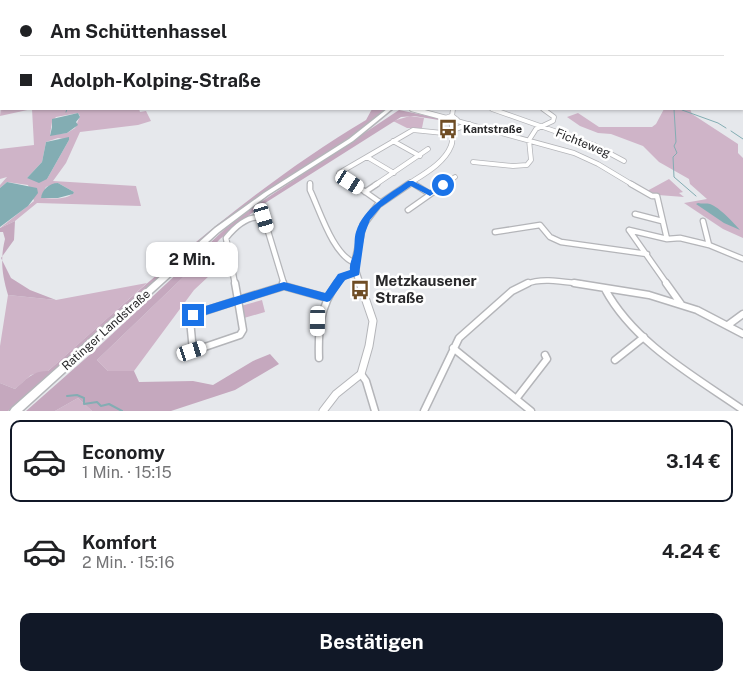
<!DOCTYPE html>
<html lang="de">
<head>
<meta charset="utf-8">
<style>
  body { margin:0; font-family:"Public Sans",sans-serif; background:#f6f6f6; color:#202124; height:100vh; display:flex; flex-direction:column; font-size:19px; white-space:nowrap }
  * { box-sizing:border-box; margin:0 }
  p { font-size:16px; color:#757577 }
  .icon { flex:none; width:28px; height:28px; fill:none; stroke:currentColor; stroke-width:2; stroke-linecap:round; stroke-linejoin:round }
  .map { position:relative; height:411px; overflow:hidden }
  .details { display:flex; flex-direction:column; background:#fff; flex:1 }
  .details>* { flex:none }
  .hud { position:absolute; left:0px; top:0px; width:744px; height:110px; box-shadow:0 1px 4px #0004; display:grid; align-content:center; height:110px; padding:0 20px; background:#fff }
  .end { position:absolute; width:22px; height:22px; margin:-11px; border:6px solid #1a73e8; background:#fff; box-shadow:0 0 0 2px #fff }
  .from { border-radius:50% }
  .bubble { position:absolute; height:35px; border-radius:10px; background:#fff; box-shadow:0 1px 4px #0004; font-size:16px; font-weight:700; line-height:35px; text-align:center }
  .car { position:absolute; width:15px; height:30px; margin:-15px -8px; border-radius:6px; box-shadow:0 0 4px 1px #0007; background:linear-gradient(#fff 24%,#345 0 40%,#fff 0 76%,#345 0 86%,#fff 0) }
  .hud b { display:flex; align-items:center; gap:18px; height:48px; font-size:19px }
  .hud b+b { border-top:1px solid #e0e0e0 }
  .hud i { width:12px; height:12px; background:#202124 }
  ul { padding:9px 0 0; list-style:none }
  li { display:flex; align-items:center; gap:15px; height:82px; margin:0 10px 8px; padding:0 10px; border:2px solid transparent; border-radius:10px }
  li div { flex:1 }
  li b { display:block; font-size:19px }
  li em { font-style:normal; font-weight:700 }
  li.active { border-color:#111827 }
  li>.icon { width:45px; height:45px; stroke-width:1.5 }
  .action { display:flex; gap:10px; margin-top:auto; padding:10px 20px }
  .action a { flex:1; height:58px; border-radius:10px; background:#111827; color:#fff; font-size:20px; font-weight:700; line-height:58px; text-align:center }
  .map>svg:first-child { display:block }
  .green { fill:#cfb4c8; fill-rule:evenodd }
  .forest { fill:#c5a8be }
  .water { fill:#83adb3 }
  .lines { fill:none; stroke-linecap:round; stroke-linejoin:round }
  .stream-far1 { stroke:#83adb3; stroke-width:1 }
  .stream { stroke:#83adb3; stroke-width:2 }
  .minor-far2-casing { stroke:#b4b5b9; stroke-width:5.5 }
  .minor-far1-casing { stroke:#b4b5b9; stroke-width:7 }
  .minor-casing { stroke:#b4b5b9; stroke-width:9 }
  .tertiary-far2-casing { stroke:#b4b5b9; stroke-width:6 }
  .tertiary-far1-casing { stroke:#b4b5b9; stroke-width:8 }
  .tertiary-casing { stroke:#b4b5b9; stroke-width:9 }
  .secondary-casing { stroke:#b4b5b9; stroke-width:3 }
  .minor-far2 { stroke:#fff; stroke-width:4 }
  .minor-far1 { stroke:#fff; stroke-width:4.5 }
  .minor { stroke:#fff; stroke-width:6 }
  .tertiary-far2 { stroke:#fff; stroke-width:4.5 }
  .tertiary-far1 { stroke:#fff; stroke-width:5.5 }
  .tertiary { stroke:#fff; stroke-width:7 }
  .secondary { fill:#fff; fill-rule:evenodd }
  .route { fill:#1a73e8 }
  .labels { text-anchor:middle; stroke-width:5; stroke-linejoin:round; paint-order:stroke }
  .far-poi-label { font-size:11px; font-weight:bold; fill:#28282a; stroke:#fff; text-anchor:start }
  .street-label { font-size:12px; fill:#28282a; stroke:#fff }
  .near-poi-label { font-size:15px; font-weight:bold; fill:#28282a; stroke:#fff; text-anchor:start }
</style>
</head>
<body>
<div class="map">
<svg width="743" height="411" viewBox="0 0 743 411">
  <rect width="100%" height="100%" fill="#e6e8ec"/>
  <path class="green" d="M1,106v3h138l1,3 6,-1 5,10 -13,4 -58,7 -14,31 -13,18 83,5 5,20 -104,-3 -22,18 -15,7 34,-27 -6,-16 -21,-3 -7,6v-3l7,-8 -7,2v-30l34,-4 -2,-36 -32,7zM78,113l2,3 -5,12 -8,5 -17,2 2,-13 4,-5zM58,138l11,2 -22,39 -20,-1 15,-16 4,-20zM58,183l16,9c-7,9 -23,6 -33,6l5,-11z
    M664,109h26l2,5 46,30v9l5,5v80l-20,-9 -39,-26 23,-4 -17,-15 -1,-5 -30,-17 -16,-16 -32,-12 -13,-1 -18,-7 -13,-9 11,-4 21,14h53l4,-3z
    M410,116l14,2 -2,10h-15l-14,-7z
    M669,179l14,13 -4,1 5,4 -26,-2 -11,-4z
    M199,262l10,14 -15,14 -60,81h-26l-11,-11z
    M147,283l-99,88 -17,4 -16,14 -15,-6v-37l8,-51 48,5z
    M262,300l3,12 -21,6 -3,-12z
    M78,398l14,13h-37z"/>
  <path class="forest" d="M372,109h15l-17,15 -102,67 -57,42 -165,147 -38,31h-8v-28l15,6c10,-9 19,-19 33,-18 101,-90 202,-182 318,-251z
    M399,110l39,8 1,2 -25,-4 -13,1 -139,88 -42,34 -21,23 -102,98 11,11h26l5,11 54,-1 20,4 40,-24 17,-7 9,10 -44,26 -64,21h-79l-14,-13 -23,13h-29l68,-60 131,-122 30,-23z
    M15,221l-1,19 -13,18 10,20 19,12 26,10 -48,-5c-6,-21 -8,-35 -3,-56l-2,-7h-3v-4z"/>
  <path class="water" d="M78,113l2,4 -4,5 2,3 -11,8 -17,3 2,-9v-8z
    M69,137v3l-22,39 -8,4 -12,-5 15,-16 4,-20z
    M7,182l30,6 1,5 -10,13 -28,21v-39z
    M58,183l16,9 -1,2 -15,4h-17c1,-8 8,-15 17,-15z
    M698,203c3,1 9,0 12,1 9,3 24,19 30,26l-16,-7 -28,-19z"/>
  <g class="lines">
    <path class="stream-far1" d="M674,109l2,33 -2,4 3,7 -4,4 1,20 22,19
      M682,110l36,13 8,5
      M66,112l1,-3
      M731,131l12,8"/>
    <path class="stream" d="M67,396l10,-1 7,3v6l13,-2 4,4 8,-2 13,7"/>
    <defs>
      <path id="minor-far2" d="M492,109l102,36 30,16
        M452,116l1,-7
        M457,121l117,32 24,11 35,21
        M529,140l7,-11 17,-8 1,-4 -11,-8
        M393,141l27,15
        M367,157l27,16
        M473,162l40,4 14,-1 4,-5 -2,-20
        M411,182l5,3
        M310,183v2
        M356,185l-17,-12 74,-43 40,4
        M375,185l53,-36
        M444,185l11,-8"/>
      <path id="minor-far1" d="M310,184v6c10,21 23,65 45,73
        M354,184l27,19
        M414,184l16,10
        M631,184l21,12h5l10,43
        M365,192l12,-8
        M408,210l37,-26
        M635,214l27,7
        M703,221l6,24
        M629,230l38,9 13,-1 29,7 34,14
        M629,230l38,54
        M495,232l45,-7 10,12 11,5 86,12
        M235,284l-9,-46c9,-11 23,-24 38,-20l20,66
        M336,284l9,-8 11,-4
        M526,284c16,-7 39,-2 56,0"/>
      <path id="minor" d="M235,283l3,17 46,-14
        M283,283l1,3
        M574,283l75,12 48,15 46,24
        M666,283l15,21
        M284,286l43,12
        M605,289c29,54 89,87 138,121
        M238,300l5,30 -3,5 -47,16 -3,-31 3,-5z
        M728,325l15,-11
        M453,348l78,63
        M319,358c-1,-29 1,-51 18,-75
        M615,360l29,-23
        M361,374l5,7 9,30
        M516,399l31,-40 -2,-4
        M424,411l35,-73 53,-47 16,-8"/>
      <path id="tertiary-far2" d="M412,109l34,9
        M452,116l5,4 -7,2 -4,-4z
        M453,130l16,-6
        M407,185c15,-10 37,-21 44,-39 3,-7 1,-17 1,-24"/>
      <path id="tertiary-far1" d="M360,284l-6,-18 9,-41 15,-20 31,-21"/>
      <path id="tertiary" d="M323,411l13,-17 25,-20 8,-28 4,-25 -13,-38"/>
      <path id="secondary" d="M387,109h5l-39,32 -85,54 -49,37 -197,179h-12l2,-3 203,-180 49,-35 85,-54z"/>
    </defs>
    <use href="#minor-far2" class="minor-far2-casing"/>
    <use href="#minor-far1" class="minor-far1-casing"/>
    <use href="#minor" class="minor-casing"/>
    <use href="#tertiary-far2" class="tertiary-far2-casing"/>
    <use href="#tertiary-far1" class="tertiary-far1-casing"/>
    <use href="#tertiary" class="tertiary-casing"/>
    <use href="#secondary" class="secondary-casing"/>
    <use href="#minor-far2" class="minor-far2"/>
    <use href="#minor-far1" class="minor-far1"/>
    <use href="#minor" class="minor"/>
    <use href="#tertiary-far2" class="tertiary-far2"/>
    <use href="#tertiary-far1" class="tertiary-far1"/>
    <use href="#tertiary" class="tertiary"/>
    <use href="#secondary" class="secondary"/>
  </g>
  <linearGradient id="sky" x2="0" y2="1"><stop stop-color="#7fb1d3"/><stop offset="0.45" stop-color="#f4f5f6"/><stop offset="1" stop-color="#f4f5f6" stop-opacity="0"/></linearGradient>
  <rect width="743" height="103" fill="url(#sky)"/>
  <path class="route" d="M408,181h5l17,9 10,-6 6,1 -16,11 -19,-10 -30,21 -11,13 -5,13 -6,42 -14,5 -15,21 -3,1 -43,-12 -91,29 -4,-1 -1,-3 1,-4 95,-29 41,11 13,-19 12,-4c-1,-7 3,-12 4,-19 1,-6 0,-13 2,-19 8,-25 32,-37 52,-51z"/>
  <defs>
    <symbol id="bus-bare" viewBox="-9 -9 18 18"><path d="M-5-6H5V4H4V6H2V4H-2V6H-4V4H-5ZM-3.5-4V0h7V-4ZM-3.5 1.2v1.5H-2V1.2ZM2 1.2v1.5H3.5V1.2Z" fill="#6f4d25" stroke="#fff" stroke-width="2.5" paint-order="stroke"/></symbol>
  </defs>
  <g fill-rule="evenodd">
    <use href="#bus-bare" x="434" y="115" width="28" height="28"/>
    <use href="#bus-bare" x="346" y="276" width="28" height="28"/>
  </g>
  <g class="labels">
    <g class="far-poi-label">
      <text x="463" y="133">Kantstraße</text>
    </g>
    <g class="street-label">
      <text transform="translate(583 143) rotate(22)" y="4">Fichteweg</text>
      <text transform="translate(106 330) rotate(-42)" y="4">Ratinger Landstraße</text>
    </g>
    <g class="near-poi-label">
      <text x="375" y="286">Metzkausener<tspan x="375" dy="17">Straße</tspan></text>
    </g>
  </g>
</svg>
<i class="end from" style="left:443px;top:185px"></i>
<i class="end" style="left:193px;top:315px"></i>
<div class="bubble" style="left:146px;top:242px;width:92px">2 Min.</div>
<i class="car" style="left:350px;top:182px;rotate:123deg"></i>
<i class="car" style="left:264px;top:218px;rotate:163deg"></i>
<i class="car" style="left:318px;top:321px;rotate:181deg"></i>
<i class="car" style="left:192px;top:351px;rotate:72deg"></i>
<div class="hud">
<b><i class="from"></i>Am Schüttenhassel</b>
<b><i></i>Adolph-Kolping-Straße</b>
</div>
</div>
<section class="details">
<ul>
<li class="active"><svg class="icon" aria-label="car" viewBox="0 0 24 24"><path d="M5 17H2v-5l4-1 3-4h7l3 4 3 1v5h-3M9 17h6M6 11h13"/><circle cx="7" cy="17" r="2"/><circle cx="17" cy="17" r="2"/></svg><div><b>Economy</b><p>1 Min. · 15:15</p></div><em>3.14 €</em></li>
<li><svg class="icon" aria-label="car" viewBox="0 0 24 24"><path d="M5 17H2v-5l4-1 3-4h7l3 4 3 1v5h-3M9 17h6M6 11h13"/><circle cx="7" cy="17" r="2"/><circle cx="17" cy="17" r="2"/></svg><div><b>Komfort</b><p>2 Min. · 15:16</p></div><em>4.24 €</em></li>
</ul>
<div class="action"><a>Bestätigen</a></div>
</section>
</body>
</html>
